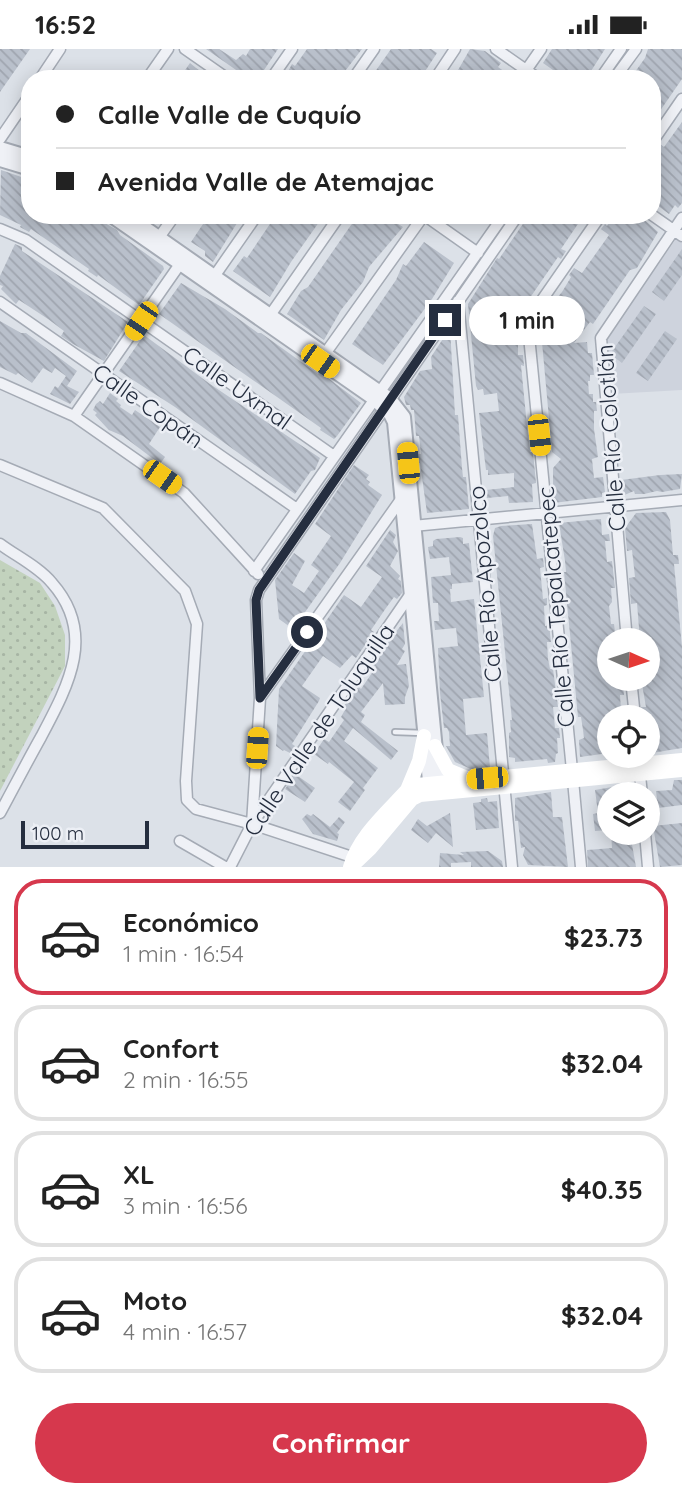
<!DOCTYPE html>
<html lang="es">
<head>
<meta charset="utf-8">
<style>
  body { margin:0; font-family:Quicksand,sans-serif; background:#f6f6f6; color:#222; height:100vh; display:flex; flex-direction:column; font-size:26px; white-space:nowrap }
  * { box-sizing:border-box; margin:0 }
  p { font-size:23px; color:#767676 }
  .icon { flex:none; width:38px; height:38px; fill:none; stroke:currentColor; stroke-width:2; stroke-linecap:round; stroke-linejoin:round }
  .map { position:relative; height:818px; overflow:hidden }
  .panel { display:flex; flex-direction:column; background:#fff; flex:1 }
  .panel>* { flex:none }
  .guide { position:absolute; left:21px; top:21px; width:640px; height:154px; border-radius:28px; box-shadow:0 4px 18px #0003; display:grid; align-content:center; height:154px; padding:0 35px; background:#fff }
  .needle { width:46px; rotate:93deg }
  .fabs { position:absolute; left:597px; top:579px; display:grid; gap:14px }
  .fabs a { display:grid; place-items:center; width:63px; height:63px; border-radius:50%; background:#fff; box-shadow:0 4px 18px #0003; font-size:35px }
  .scale { position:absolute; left:21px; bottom:18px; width:128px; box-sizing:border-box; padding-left:7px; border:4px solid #252e3f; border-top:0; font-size:19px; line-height:24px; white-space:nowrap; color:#252e3f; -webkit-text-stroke:5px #eceff5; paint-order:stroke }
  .end { position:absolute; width:32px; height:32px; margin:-16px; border:9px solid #252e3f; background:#fff; box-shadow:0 0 0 4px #fff }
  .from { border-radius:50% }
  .bubble { position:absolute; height:49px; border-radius:24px; background:#fff; box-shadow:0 4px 18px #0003; font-size:23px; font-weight:700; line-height:49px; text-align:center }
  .car { position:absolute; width:21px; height:42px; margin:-21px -10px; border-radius:9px; box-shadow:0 0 5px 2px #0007; background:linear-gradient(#f5c518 24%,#345 0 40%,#f5c518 0 76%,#345 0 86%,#f5c518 0) }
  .guide b { display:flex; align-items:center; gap:24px; height:66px; font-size:26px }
  .guide b+b { border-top:2px solid #e0e0e0 }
  .guide i { width:18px; height:18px; background:#222 }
  ul { padding:12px 0 0; list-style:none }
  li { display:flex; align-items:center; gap:21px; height:116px; margin:0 14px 10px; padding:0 21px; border:4px solid #e0e0e0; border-radius:28px }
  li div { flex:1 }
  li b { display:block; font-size:26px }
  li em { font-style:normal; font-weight:700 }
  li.current { border-color:#d6384d }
  li>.icon { width:63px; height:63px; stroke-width:1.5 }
  .cta { display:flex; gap:14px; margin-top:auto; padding:14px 35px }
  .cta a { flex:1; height:80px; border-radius:42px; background:#d6384d; color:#fff; font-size:28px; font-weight:700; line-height:80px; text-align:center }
  .status { display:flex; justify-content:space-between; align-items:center; height:49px; padding:0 35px; background:#fff; direction:ltr }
  .status svg { height:19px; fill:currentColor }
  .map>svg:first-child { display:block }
  .built { fill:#ced3dd }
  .green { fill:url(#green-dots) }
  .building { fill:url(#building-back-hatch) }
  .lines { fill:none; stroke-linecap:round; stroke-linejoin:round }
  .service-casing { stroke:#a5abb5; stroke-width:8 }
  .minor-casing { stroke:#a5abb5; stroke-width:13 }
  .tertiary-casing { stroke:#a5abb5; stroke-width:16 }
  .service { stroke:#eff1f6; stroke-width:4.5 }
  .minor { stroke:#eff1f6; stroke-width:10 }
  .tertiary { stroke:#eff1f6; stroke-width:12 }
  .secondary { stroke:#fff; stroke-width:14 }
  .route { stroke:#252e3f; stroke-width:9 }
  .labels { text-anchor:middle; stroke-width:5; stroke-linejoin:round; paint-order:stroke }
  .street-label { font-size:23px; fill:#252e3f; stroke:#eceff5 }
</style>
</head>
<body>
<div class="status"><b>16:52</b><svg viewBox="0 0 49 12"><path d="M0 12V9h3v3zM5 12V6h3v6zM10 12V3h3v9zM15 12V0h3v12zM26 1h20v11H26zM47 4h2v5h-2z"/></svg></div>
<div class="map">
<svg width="682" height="818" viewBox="0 0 682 818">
  <defs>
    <pattern id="green-dots" width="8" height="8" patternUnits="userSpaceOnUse" patternTransform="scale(1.75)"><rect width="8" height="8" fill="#c2d2bd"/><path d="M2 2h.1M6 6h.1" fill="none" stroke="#a7b5a4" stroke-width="1.8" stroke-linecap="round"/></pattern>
    <pattern id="building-back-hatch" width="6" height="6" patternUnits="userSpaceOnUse" patternTransform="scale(1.75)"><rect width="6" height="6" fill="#b9c0cb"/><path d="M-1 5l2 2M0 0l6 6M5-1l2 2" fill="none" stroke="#9fa5af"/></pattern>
  </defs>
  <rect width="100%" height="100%" fill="#dce1e8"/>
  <path class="built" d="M676,190l6,4v147l-71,4 -4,-56z"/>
  <path class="green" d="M0,511l40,23 15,23 10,29v31l-65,125z"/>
  <path class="building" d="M0,0h30l-30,43z
    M206,0h13l17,11 7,-6 3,2 4,-7h28l-20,30h-9z
    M307,0h55l-23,30h-55l8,-15 3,2z
    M391,0h40l6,4 -17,26h-50z
    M470,0l15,2 16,12 -3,4 11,8 -3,4h-53z
    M552,0h53l-19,30 -10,-6 -4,6h-12l-9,-6 2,-3 -10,-7z
    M648,0h34v30l-29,42v-42h-23l15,-21z
    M190,14l6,5 15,11h-32z
    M682,73v81l-4,5 -3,-3 -6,9 -16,-12 2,-6 -2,-2v-31l6,-9 -5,-3 6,-7 4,3z
    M1,121l29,10v35h61l26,15 3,5 43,31 1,3 -25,36 -41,-30 -1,2 -9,-6 1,-2 -58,-40 -2,3 -9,-5 1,-2 -21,-10z
    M197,166h45l-29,47 -8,-6v-5l-14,-9 14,-21z
    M276,166h48l-33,47 -21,35 -37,-26 11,-15 3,2z
    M358,166h10l10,7 5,-7h17l-2,9 5,3 -34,40 -6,15 -22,28 -17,30 -37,-26 14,-23 7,-4z
    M529,166h55l-23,34 5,2 -5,8 -3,-2 -46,67 6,-1v32h5l1,11 -3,-1 6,61 3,26h3l3,31 -4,1 1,18 -24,1 -1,-7 -21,2 -1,-8 28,-3v-14l-26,2v-5h-2l-7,-57 20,-2 -2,-18 -13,2 -1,-6 -5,1 -2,-4 -8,-82 29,-46 2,1z
    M615,166h24l19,17 -21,36 -7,2 -37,54 -3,-2 -16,21 13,-1 1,11h4l2,22h-4v6h-2l1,13h4v8h3l1,9h-3v18l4,28 -6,2 2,19 9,-1 2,15 -3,1v4l-49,6v-35l8,-9 -9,-7 -11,-121 16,-1 -19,-9 8,-14 4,-1 12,-14 9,-15 -2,-2 5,-7 8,5 27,-38 -8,-6 4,-5 2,2z
    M424,193l30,21 -22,36 -49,66 -31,-21 44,-64 7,-16 3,2z
    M15,195l7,3v4l106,71 -24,39 -31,-17 -12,-8 3,-5 -16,-12 -29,-19 -3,4 -15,-15 2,-3 -3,-1v-9z
    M682,200v26l-18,26 -12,-9z
    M181,234l44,26 33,24h3l57,41 2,-2 41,31 -24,33 -3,3 -14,-9 1,-2 -162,-114z
    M644,257l12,8 -34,49 -12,-9z
    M0,272l21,12h5l51,38 -10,15 12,6 -9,12 -20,-10 5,-8 3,2 8,-12 -11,-8 -3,5 -9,-5 -11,15 -14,-10 -2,2 -16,-8z
    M450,279l5,87h3l4,53 1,9h3l3,32 -42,4 -7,-50h-3l-1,-9h5l-2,-18h-3l-2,-26h-3l-1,-5h-4l-2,-8 16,-26 12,-2 -1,-12z
    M665,282l12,8 -29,42 -12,-8z
    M144,286l66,49 110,74 -5,12 -4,1 -16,23 -120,-87 -56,-36z
    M110,344l8,6 -2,2 5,4 -1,2 12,8 3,-5 25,17 -11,17 16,13 -5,7 -37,-28 -14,-6 -14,-15 2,-2 -4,-3 3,-6 4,-3 3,3z
    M354,416l15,10 -3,4 4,3 -2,3 14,10 -42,68 -47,66 -14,-10 -4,-39 19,-27 11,8 -13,24 12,8 15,-22 -8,-6 20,-29 -16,-12z
    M682,425l-2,15 -18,3 -5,-1 -13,3h-9l-1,-3 -12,5 -1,-16 39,-5z
    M666,463l4,8 3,35h5l1,9h-5l8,83v101l-30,5 -1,-9 -3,1v-28h-6l-1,-10h5l-4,-23h2v-4l4,-1v-38h-8l-3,-38 -6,1 -2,-26 6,-1 -3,-27 -5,1 -2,-23 11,-15z
    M601,470l1,16 7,-1 1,7h-5l2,21 5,-1 3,27h-4l1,14 -3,4 2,18h3l2,17h-7v38h7l2,7h5l1,9h-4l1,15h-4l1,6 -9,1v36l-29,4 -1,-17 5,-2 -1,-8 -2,-13h-3l-14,-145h2l-1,-11 -6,-38z
    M532,475l5,35 6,-1 1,9 -4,1 3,31 4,-1v7l-3,1 1,20 4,-1 2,17h-4l1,17 2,10h3l5,38h-5l2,21h4l1,10h-3l1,15 -2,1 -1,8 -7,1 -1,-4 -32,3v-4l-6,-1v-24l2,-1 -1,-12h2l-19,-184 2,-8 6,-2z
    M390,481l6,5 -3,7 5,9 -8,15 10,10 -2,3 3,2 1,12 -5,6 -3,-2 -8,11 -15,22 3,2 -18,26 -4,-3 -12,13 -17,-12 -21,30 18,12 -1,3 -27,43 3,2 -5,7 -6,-3 -1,1 -7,-5 3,-57 65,-94 17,12 21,-30 -16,-11z
    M460,488l3,1v6l6,-1 4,39 -21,2v5h-2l1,13 23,-3 10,98 -21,2 3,36 21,-2 3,35 -7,1h-12l-16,-7 -9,-16h4l-1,-14 -2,-4h-3l-4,-35 -2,-45 20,-2 -2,-18 -21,2 -1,-9h5l-1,-18h-5l-2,-26 20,-2 -2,-18 -19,2 -2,-12 5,-1v-5l3,-2z
    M403,574l2,21 -3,5 3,2 -8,14 9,-1 3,22 -4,11v7l-20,1 -2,-22 -22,29 4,3 -4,7 37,29 -7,9 -38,-32 -9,13 34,27 -15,20 2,2 -15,21 -12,-9 16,-20 -25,-20 -1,2 -14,-10 10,-15 5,3 15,-22 -3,-3 5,-9 -2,-2 14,-20 3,3 15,-22 -2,-2 10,-14 -2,-2z
    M295,725l20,14 -10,14 -20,-13z
    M674,731h8v25l-24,3 -2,-17 16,-1z
    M618,737v2l12,-1v7l-21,1v35l-14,1 -2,-17 5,-1 -3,-23z
    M551,743l2,25h9l6,50 -40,-2 -5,-10 2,-8 -4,1 -3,-27h-3v-23z
    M487,749l1,4 9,-1 2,27 -23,2 -3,-27 8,-1v-3z
    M450,764l3,34 -17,-14 -8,10 -17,-13 7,-11 9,7z
    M307,765l4,2 2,-2 17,13 9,-10 6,5 -8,11 2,1 -2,7 -24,-7 -11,-15z
    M682,774v42l-22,2 -7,-41z
    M611,784h19l6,34h-48l-1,-17 25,-2z
    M488,802l14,10 1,6h-32v-5l-20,1v4h-12l1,-14 24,2 -4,-3z"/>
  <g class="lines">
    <defs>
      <path id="service" d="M395,683l28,1"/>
      <path id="minor" d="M185,0l43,30
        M496,0l43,30
        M40,30l20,-30
        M147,30l21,-30
        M271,30l21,-30
        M353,30l21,-30
        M435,30l20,-30
        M520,30l21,-30
        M600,30l21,-30
        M614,30l22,-30
        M0,90l30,-44
        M653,92l29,-42
        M424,166l54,38
        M652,166l30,21
        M0,180l26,11 308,216
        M155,194l20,-28
        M211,232l46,-66
        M458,252l54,566
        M0,253l297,207
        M266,272l74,-106
        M322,309l102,-143
        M0,334l74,33 110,77 74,81
        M74,367l106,-152
        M0,416l103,43 82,83 12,33 -11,157 1,19 9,9 56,15 106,35
        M413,477l269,-26
        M0,495c16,12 39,23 52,39 45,51 16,103 -11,154 -14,25 -27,50 -41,76
        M254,522l250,-356
        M627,592l-26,-303 81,-120
        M631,630l4,38
        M260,649l142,-200
        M638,707l4,39
        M572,721l-44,-444 5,-13 68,-98
        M573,731l8,87
        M252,775l8,-126 -4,-98 3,-10 259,-375
        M645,784l3,34
        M180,792l45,26
        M230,818l22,-43 158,-229"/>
      <path id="tertiary" d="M0,99l30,9
        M0,111l30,9
        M110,166l264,184 16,15 4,8 36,369
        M127,166l263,184 14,18 36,375"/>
    </defs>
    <use href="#service" class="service-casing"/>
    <use href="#minor" class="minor-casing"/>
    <use href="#tertiary" class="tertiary-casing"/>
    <use href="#service" class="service"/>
    <use href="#minor" class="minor"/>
    <use href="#tertiary" class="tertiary"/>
    <path class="secondary" d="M435,697l13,24 19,8
      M407,741l12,-29 5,-25
      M350,818c8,-30 36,-54 57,-77l10,-5 265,-25
      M351,818l19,-18 42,-50 8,-4 262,-25"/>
  </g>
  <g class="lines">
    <path class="route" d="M307,583l-47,66 -4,-98 3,-10 186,-270"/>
  </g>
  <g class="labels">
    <g class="street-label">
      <text transform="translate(237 339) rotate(35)" y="8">Calle Uxmal</text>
      <text transform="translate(148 357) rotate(35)" y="8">Calle Copán</text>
      <text transform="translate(611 389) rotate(-94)" y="8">Calle Río Colotlán</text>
      <text transform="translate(485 535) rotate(-95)" y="8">Calle Río Apozolco</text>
      <text transform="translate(556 558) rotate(-95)" y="8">Calle Río Tepalcatepec</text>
      <text transform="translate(319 681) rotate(-56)" y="8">Calle Valle de Toluquilla</text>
    </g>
  </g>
</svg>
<div class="fabs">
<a><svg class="needle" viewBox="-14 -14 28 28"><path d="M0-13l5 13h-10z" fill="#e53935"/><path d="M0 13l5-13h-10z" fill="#767676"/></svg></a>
<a><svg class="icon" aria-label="locate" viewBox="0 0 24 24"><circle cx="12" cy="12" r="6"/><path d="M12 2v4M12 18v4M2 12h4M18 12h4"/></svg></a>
<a><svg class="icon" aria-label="layers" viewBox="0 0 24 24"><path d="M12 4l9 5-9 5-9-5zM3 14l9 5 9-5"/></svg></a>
</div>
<div class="scale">100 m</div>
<i class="end from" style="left:307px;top:583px"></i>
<i class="end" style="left:445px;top:271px"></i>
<div class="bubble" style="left:469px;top:247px;width:116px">1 min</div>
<i class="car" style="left:141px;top:272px;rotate:214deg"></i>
<i class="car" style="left:320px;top:312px;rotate:125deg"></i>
<i class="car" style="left:539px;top:386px;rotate:174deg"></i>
<i class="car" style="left:408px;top:414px;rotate:355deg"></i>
<i class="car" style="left:162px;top:428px;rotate:125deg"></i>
<i class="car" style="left:257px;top:699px;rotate:4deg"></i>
<i class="car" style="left:487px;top:729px;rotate:265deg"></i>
<div class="guide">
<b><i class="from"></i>Calle Valle de Cuquío</b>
<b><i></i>Avenida Valle de Atemajac</b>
</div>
</div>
<section class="panel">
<ul>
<li class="current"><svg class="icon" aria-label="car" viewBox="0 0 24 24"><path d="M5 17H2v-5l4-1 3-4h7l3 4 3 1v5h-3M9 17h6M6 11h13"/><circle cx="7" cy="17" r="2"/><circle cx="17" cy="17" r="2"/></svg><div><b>Económico</b><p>1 min · 16:54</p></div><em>$23.73</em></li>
<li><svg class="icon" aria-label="car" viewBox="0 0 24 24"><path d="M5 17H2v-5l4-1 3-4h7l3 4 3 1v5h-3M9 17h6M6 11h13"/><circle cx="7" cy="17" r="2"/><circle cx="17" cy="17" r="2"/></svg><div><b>Confort</b><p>2 min · 16:55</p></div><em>$32.04</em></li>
<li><svg class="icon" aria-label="car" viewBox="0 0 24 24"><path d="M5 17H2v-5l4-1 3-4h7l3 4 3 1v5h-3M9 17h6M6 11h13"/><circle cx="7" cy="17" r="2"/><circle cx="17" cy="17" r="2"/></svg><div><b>XL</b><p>3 min · 16:56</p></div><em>$40.35</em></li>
<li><svg class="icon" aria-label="car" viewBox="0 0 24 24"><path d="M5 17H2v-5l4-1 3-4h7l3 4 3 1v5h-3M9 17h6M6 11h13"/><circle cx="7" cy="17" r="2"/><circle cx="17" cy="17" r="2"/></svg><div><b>Moto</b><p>4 min · 16:57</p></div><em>$32.04</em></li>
</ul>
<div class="cta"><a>Confirmar</a></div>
</section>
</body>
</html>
